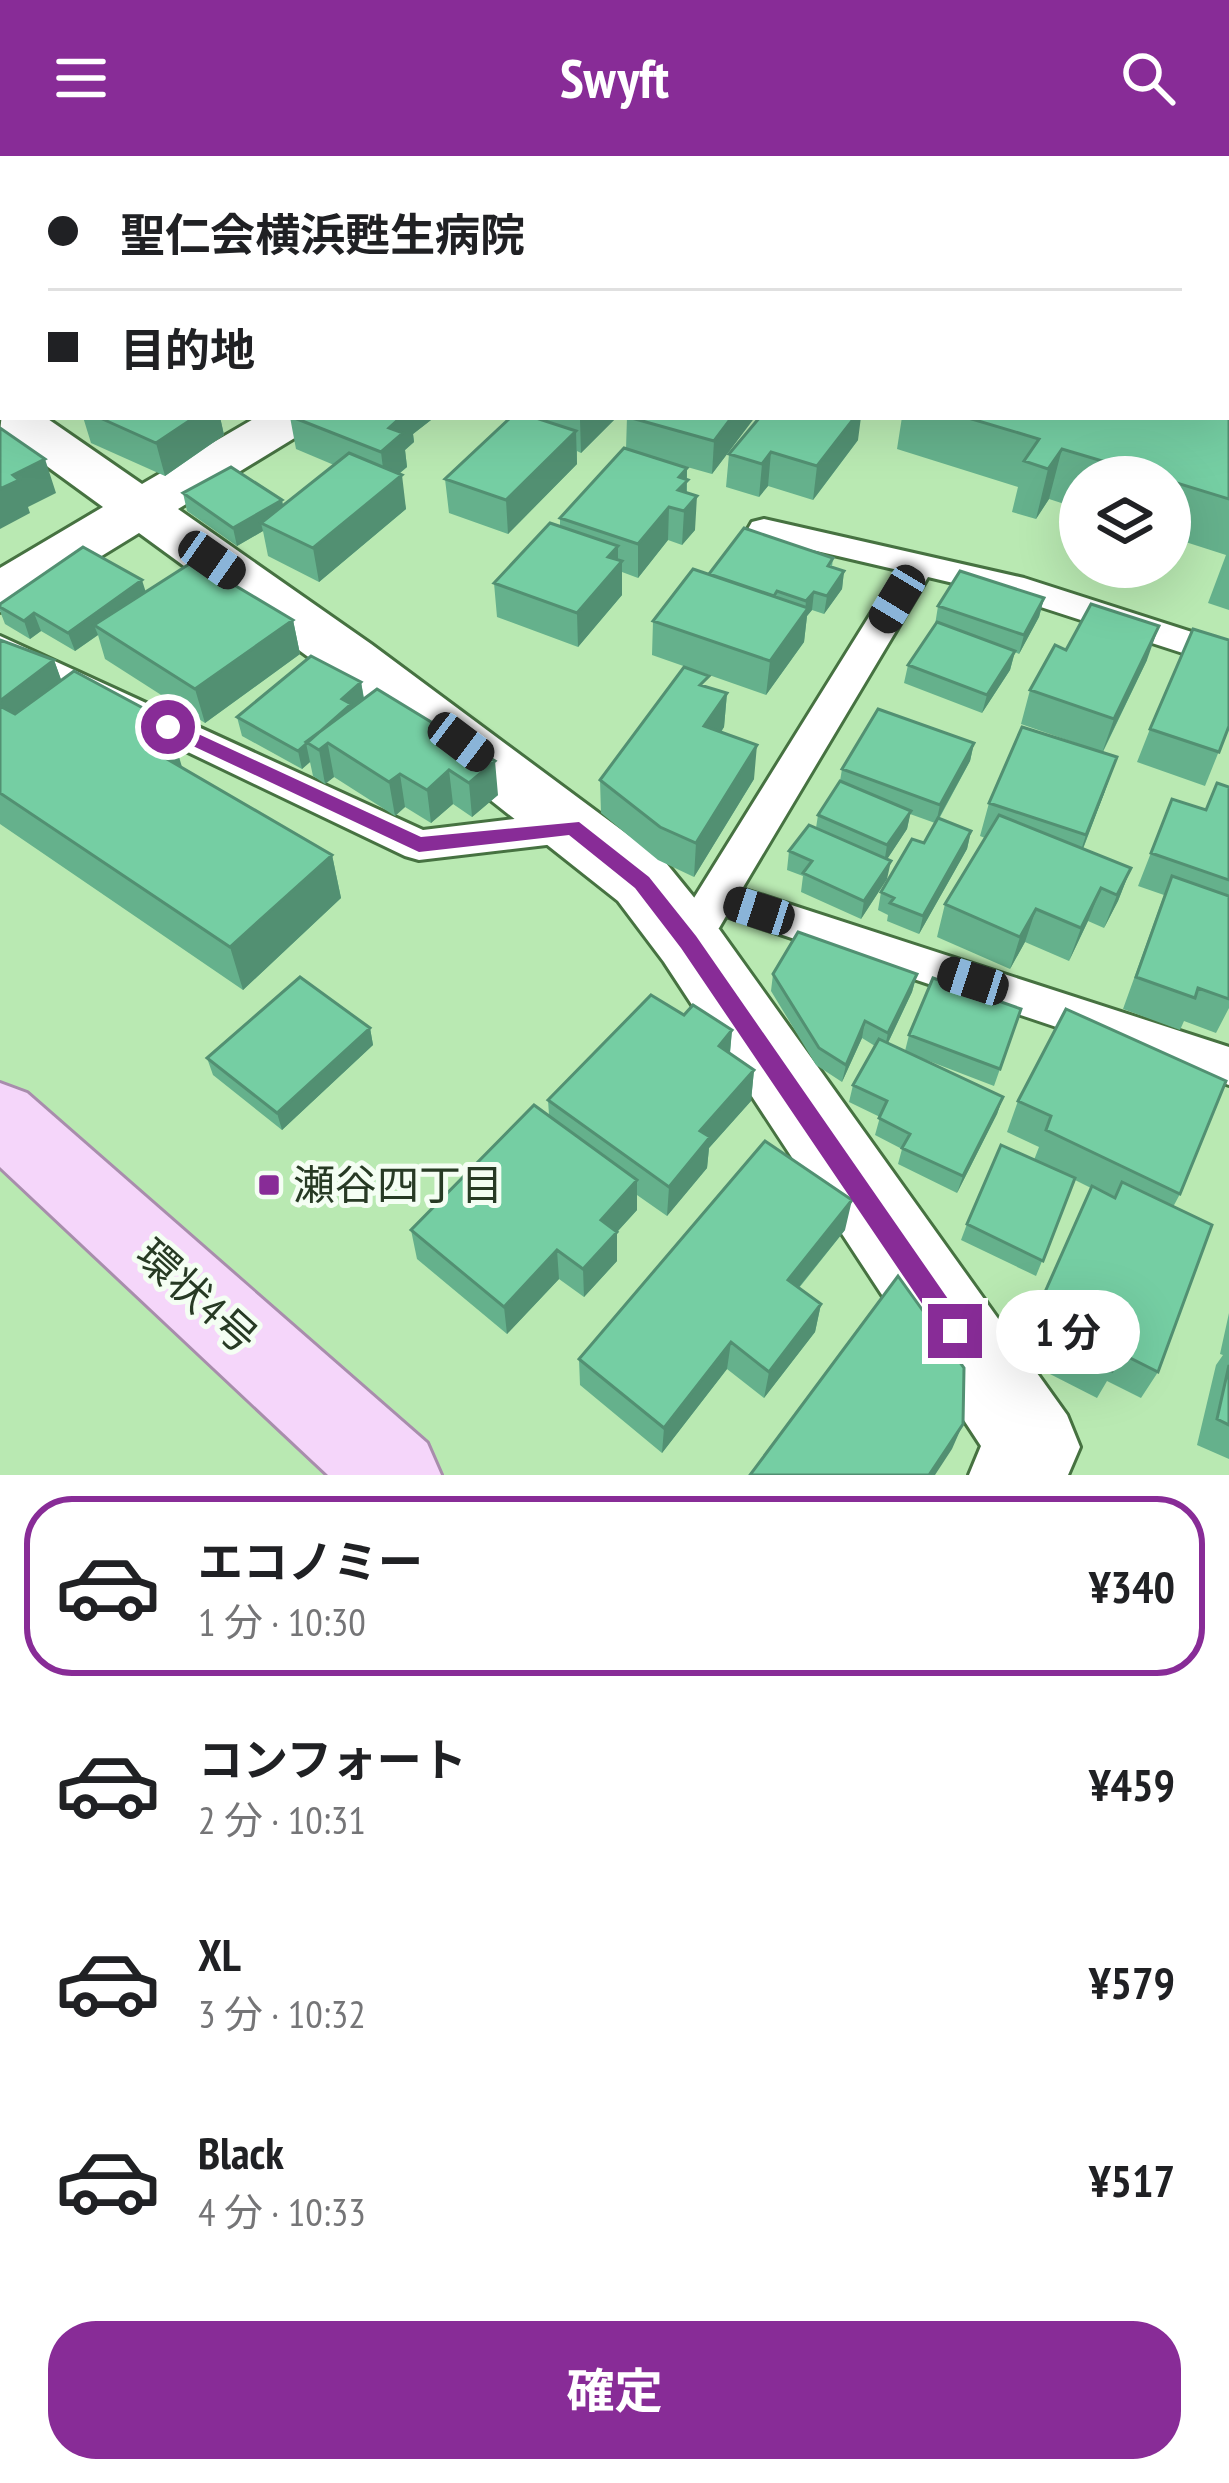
<!DOCTYPE html>
<html lang="ja">
<head>
<meta charset="utf-8">
<style>
  body { margin:0; font-family:"PT Sans Narrow","Noto Sans JP",sans-serif; background:#f6f6f6; color:#202124; height:100vh; display:flex; flex-direction:column; font-size:45px; white-space:nowrap }
  * { box-sizing:border-box; margin:0 }
  p { font-size:39px; color:#757577 }
  .icon { flex:none; width:66px; height:66px; fill:none; stroke:currentColor; stroke-width:2; stroke-linecap:round; stroke-linejoin:round }
  .map { position:relative; height:1319px; overflow:hidden }
  .details { display:flex; flex-direction:column; background:#fff; flex:1 }
  .details>* { flex:none }
  .banner { position:absolute; left:0px; top:0px; width:1230px; height:264px; box-shadow:0 12px 48px #0002; display:grid; align-content:center; height:264px; padding:0 48px; background:#fff }
  .buttons { position:absolute; left:1059px; top:300px; display:grid; gap:24px }
  .buttons a { display:grid; place-items:center; width:132px; height:132px; border-radius:50%; background:#fff; box-shadow:0 12px 48px #0002; font-size:60px }
  .end { position:absolute; width:54px; height:54px; margin:-27px; border:15px solid #882c97; background:#fff; box-shadow:0 0 0 6px #fff }
  .from { border-radius:50% }
  .bubble { position:absolute; height:84px; border-radius:42px; background:#fff; box-shadow:0 12px 48px #0002; font-size:39px; font-weight:700; line-height:84px; text-align:center }
  .car { position:absolute; width:36px; height:72px; margin:-36px -18px; border-radius:15px; box-shadow:0 0 9px 3px #0007; background:linear-gradient(#222 24%,#8ab4d8 0 40%,#222 0 76%,#8ab4d8 0 86%,#222 0) }
  .banner b { display:flex; align-items:center; gap:42px; height:114px; font-size:45px }
  .banner b+b { border-top:3px solid #e0e0e0 }
  .banner i { width:30px; height:30px; background:#202124 }
  ul { padding:21px 0 0; list-style:none }
  li { display:flex; align-items:center; gap:36px; height:180px; margin:0 24px 18px; padding:0 24px; border:6px solid transparent; border-radius:48px }
  li div { flex:1 }
  li b { display:block; font-size:45px }
  li em { font-style:normal; font-weight:700 }
  li.active { border-color:#882c97 }
  li>.icon { width:108px; height:108px; stroke-width:1.5 }
  .action { display:flex; gap:24px; margin-top:auto; padding:24px 48px }
  .action a { flex:1; height:138px; border-radius:48px; background:#882c97; color:#fff; font-size:48px; font-weight:700; line-height:138px; text-align:center }
  header { display:flex; justify-content:space-between; align-items:center; height:156px; padding:0 48px; background:#882c97; color:#fff; font-size:54px; font-weight:700 }
  .map>svg:first-child { display:block }
  .lines { fill:none; stroke-linecap:round; stroke-linejoin:round }
  .service-casing { stroke:#467241; stroke-width:6 }
  .minor-casing { stroke:#467241; stroke-width:6 }
  .primary-casing { stroke:#a88dac; stroke-width:6 }
  .service { fill:#fff; fill-rule:evenodd }
  .minor { fill:#fff; fill-rule:evenodd }
  .primary { fill:#f5d6fa; fill-rule:evenodd }
  .wall { fill:#65b18c }
  .shaded-wall { fill:#529072 }
  .building { fill:#75cea3; stroke:#529072; stroke-width:3 }
  .route { fill:#882c97 }
  .poi-dot { fill:#882c97; stroke:#f4fef3; stroke-width:4.5 }
  .labels { text-anchor:middle; stroke-width:10; stroke-linejoin:round; paint-order:stroke }
  .near-poi-label { font-size:42px; fill:#273a24; stroke:#f4fef3; text-anchor:start }
  .near-street-label { font-size:42px; fill:#273a24; stroke:#f4fef3 }
</style>
</head>
<body>
<header><svg class="icon" aria-label="menu" viewBox="0 0 24 24"><path d="M4 6h16M4 12h16M4 18h16"/></svg>Swyft<svg class="icon" aria-label="search" viewBox="0 0 24 24"><circle cx="10" cy="10" r="6"/><path d="M15 15l6 6"/></svg></header>
<div class="map">
<svg width="1229" height="1319" viewBox="0 0 1229 1319">
  <rect width="100%" height="100%" fill="#b9e9b2"/>
  <g class="lines">
    <defs>
      <path id="service" d="M40,0h29l2,3h-29z
        M1227,172h2v17h-2z
        M764,363l260,59 205,66v24l-225,-73 -76,-18 -186,312 487,158v38l-503,-169 -7,12 -15,5 -15,-5 -6,-11 6,-11 209,-336 -146,-34 -4,-7 4,-7z
        M0,480l423,194 149,-18 14,5 6,10 -6,10 -14,5 -153,18 -14,-4 -405,-194z"/>
      <path id="minor" d="M1020,0h49l2,3h-49z
        M1227,31h2v26h-2z
        M3,248v13h42l97,67 115,-67h61l-7,11 -133,81 193,135 295,219 48,59 353,493 13,32 -12,28h-99l12,-29 -317,-484 -46,-61 -289,-229 -190,-139 -119,73 -20,6v-44l103,-61 -103,-75z"/>
      <path id="primary" d="M0,927l27,10 400,350 14,32h-113l-328,-308z"/>
    </defs>
    <use href="#service" class="service-casing"/>
    <use href="#minor" class="minor-casing"/>
    <use href="#primary" class="primary-casing"/>
    <use href="#service" class="service"/>
    <use href="#minor" class="minor"/>
    <use href="#primary" class="primary"/>
  </g>
  <path class="wall" d="M0,0l26,1 1,2h-24v121l-3,-1z
    M118,0h70v3h-69z
    M280,0h196l8,3h-203z
    M521,0h67l-5,3h-52z
    M627,0h309l-4,3h-305z
    M1130,0h80l-2,3h-79z
    M1229,244v210l-21,-7 18,-48 -56,-18v-60h-90v32l-31,-10 -13,20 -24,-7 6,-25 -121,-38 5,-32h325z
    M83,261h137l4,18 -59,41 -74,-33z
    M290,261h140l1,3 -18,14 1,8 -9,8 2,17 -8,7 7,35 -87,73 -51,-26 -5,-25 -26,15 -50,-35 -4,-18 100,12 51,-40 -38,-16z
    M511,261h106l-36,36 -4,-2v13l-69,70 -59,-21 -4,-34z
    M627,261h128l-43,57 -57,-16 32,10v25l8,37 -13,15 -14,-5 -30,38 -16,-6v23l-44,52 -81,-30 -3,-34 66,-57v-8l66,-69z
    M858,284l-45,60 -45,-14 -9,11 -33,-10 3,-33z
    M833,402l-1,9 12,4 -2,18 -18,25 -12,-4 -5,6 -3,26 -38,53 -114,-40 1,-34 56,-47z
    M146,436l147,28 7,34 -95,69 -100,-64 -7,-24 -23,16 -34,-20 -11,8 -25,-15 -5,-13v-7z
    M1044,442l-5,19 -20,37 -4,-2 -5,18 -28,43 -78,-30 4,-18 27,-40 3,-19z
    M0,484l54,20 7,20 121,87 150,88 9,43 -98,92 -243,-166z
    M1066,494l81,10 -44,92 2,39 -22,58 48,19 -13,33 -14,27 -16,-7 -19,40 -44,-19 -15,27 -73,-32 8,-33 40,-66 -5,-2 9,-33 101,-55 -69,-24 9,-34z
    M361,526l3,16 134,97 -26,22 -19,-13 -22,19 -26,-16 -10,9 -61,-39 -9,7 -12,-8 -3,-14 -8,7 -60,-33 -5,-19z
    M727,537l-3,34 -3,5 33,47 -60,98 -36,-17 -57,-47 -1,-33z
    M1229,570l-24,60 -68,-24 13,-33z
    M974,587l-4,18 -31,58 32,12 -4,18 -48,85 -32,-13 1,-6 -10,-5 3,-18 43,-49 11,-20 -25,-9 -3,15 -20,30v20l-26,40 -60,-27 2,-16 -16,-6 2,-19 27,-23 2,-13 22,-34 2,-12z
    M1217,627l12,4v221l-13,25 -32,-12 -4,9 -57,-21 41,-114 -26,-9 34,-87 33,11z
    M773,818h144l-5,18 -24,51 17,8 4,-16 112,-26 -27,77 -73,-28 82,39 -6,17 -40,79 -59,-29 4,-15 -27,-14 5,-18 -31,-15 4,-17 22,-39 -13,-8 -20,44 -26,-17 -45,-74z
    M1066,853l114,185 -7,13 -15,165 -17,26 -34,-17 -10,17 -51,-26 8,-18 -30,-16 67,-150 -16,-8 -39,96 -75,-36 6,-16 67,-64 5,-13 -32,-15 11,-31z
    M684,859l48,15 -2,24 24,16 -3,31 -42,47 -2,20 -40,48 -30,-21v15l-20,22v29l-33,36 -25,-18 -52,55 -90,-75 -6,-29 138,-115 -1,-15z
    M370,872l3,17 -91,85 -69,-55 -6,-17z
    M845,1074l-46,58 22,16 -6,28 -51,66 -37,-29 -65,84 -82,-68 -1,-26z
    M1229,1157v146l-32,-14 19,-80 7,-10 -3,-1z"/>
  <path class="shaded-wall" d="M161,0h27v3h-32z
    M567,0h21l-5,3h-16z
    M801,0h28v3h-33z
    M907,0h29l-4,3h-30z
    M3,12v20l-3,1v-19z
    M195,261h25l4,18 -59,41 -9,-33z
    M401,261h29l1,3 -18,14 1,8 -9,8 2,17 -22,18 -4,-33 8,-24z
    M583,261h34l-36,36 -1,-33z
    M732,261h23l-43,57 2,-33z
    M855,261h6l-3,23 -45,60 4,-34z
    M576,275l1,33 -69,70 -2,-34z
    M1062,293l-13,50 -13,20 12,-50z
    M771,296l-3,34 -9,11 3,-33z
    M45,303l11,34 -28,14 2,6 -30,16v-40l13,-14z
    M687,312l-1,40 11,-12 -2,34 -13,15 2,-34h-6l1,-34z
    M402,319l4,34 -87,73 -6,-34z
    M282,344l4,18 -25,5 2,8 -26,15 -4,-18z
    M669,351l-1,33 -30,38v-34z
    M618,390v20l4,-5v34l-44,52 -1,-34 31,-56z
    M844,415l-2,18 -18,25 3,-18z
    M142,424l6,19 -54,26 4,10 -23,16 -7,-18z
    M814,436l-2,18 -5,6 -3,26 -38,53 4,-34 35,-49 1,-11z
    M1044,442l-5,19 -20,37 5,-19z
    M34,457l7,18 -11,8 -6,-18z
    M293,464l7,34 -95,69 -10,-34z
    M1159,470l-12,34 -45,93 12,-34z
    M1015,495l-5,19 -28,43 5,-18z
    M54,504l16,44 -56,45 -14,-34v-14z
    M361,526l3,19 -10,22 -26,22 6,32 -9,7 -6,-34 23,-51z
    M727,537l-3,34 -22,33 2,-34z
    M169,566l13,45 -39,-22z
    M306,587l4,19 -8,7 -4,-18z
    M974,587l-4,18 -34,62 4,-18z
    M757,589l-3,34 -60,98 2,-34z
    M1117,601l-12,34 -30,78 11,-34z
    M495,605l3,34 -26,22 -3,-34z
    M449,614l4,34 -22,19 -4,-33z
    M400,618l5,33 -10,9 -6,-34z
    M911,655l-4,18 -23,35 3,-19z
    M971,675l-4,18 -48,85 4,-18z
    M332,699l9,43 -98,92 -13,-43z
    M891,705l-4,18 -26,40 3,-18z
    M1131,712l-13,33 -14,27 13,-33z
    M1101,732l-13,33 -19,40 12,-33z
    M1036,753l-11,33 -15,27 10,-32z
    M917,818l-5,18 -28,59 4,-18z
    M865,865l-3,17 -20,44 4,-17z
    M370,872l3,17 -91,85 -5,-17z
    M732,874l-3,31 -10,-15z
    M754,914l-3,31 -42,47 -2,20 -40,48 2,-29 31,-56z
    M1003,941l-6,17 -40,79 6,-17z
    M637,1024v30l-20,22v29l-33,36 -1,-28 18,-49z
    M852,1044l-7,30 -63,78 6,-28z
    M557,1094l2,29 -52,55 -3,-27z
    M821,1148l-6,28 -51,66 5,-26z
    M731,1186l-4,27 -65,84 2,-25z
    M963,1268l-11,25 -17,26h-6z"/>
  <path class="building" d="M0,0h23l3,1 -4,2h-19v9l-3,2z
    M134,0h27l-5,3h-14z
    M231,0h12l10,3h-27z
    M316,0h68l10,3h-83z
    M409,0h67l8,3h-65z
    M637,0h51l-4,3h-39z
    M726,0h75l-5,3h-62z
    M834,0h73l-5,3h-59z
    M950,0h34l-3,3h-20z
    M1159,0h23l-2,3z
    M3,31v24l-3,-1v-21z
    M1229,54v34l-2,-1v-31z
    M3,68v39l-2,1 -1,-38z
    M1227,185h2v42l-2,4z
    M1227,244h2v99l-59,-18v-4h-14l-94,-28 -14,20 -24,-8 15,-22 -74,-22h262z
    M98,261h97l-39,26z
    M292,261h109l-12,11 14,5 -22,19z
    M511,261h22l43,14 -70,69 -61,-21z
    M628,261h104l-18,24z
    M760,261h95l-38,49 -46,-14 -9,12 -33,-10z
    M0,272l45,31 -32,16 6,5 -19,9z
    M624,292l63,20 -8,9 9,3 -10,10 19,6 -13,15 -15,-4 -31,37 -78,-26z
    M349,297l53,22 -89,73 -52,-25z
    M231,311l51,33 -49,28 -50,-35z
    M550,367l68,23 -10,11 14,4 -45,52 -83,-30z
    M744,372l89,30 -5,8 16,5 -17,25 -13,-4 -8,9 -29,-10 -3,5 -65,-22z
    M83,391l59,33 -74,53 -34,-20 -10,8 -24,-14v-3z
    M194,405l99,59 -98,69 -101,-64z
    M693,413l115,39 -38,53 -117,-40z
    M960,415l84,27 -20,37 -86,-29z
    M1091,448l68,22 -45,93 -84,-29 25,-45 11,5z
    M937,466l78,29 -28,44 -79,-30z
    M1193,473l36,11v86l-10,26 -69,-23z
    M0,484l54,20 -54,41z
    M311,500l50,26 -19,17 9,5 -53,47 -61,-34z
    M684,511l25,9 -9,9 27,8 -23,33 53,19 -61,98 -36,-16 -60,-47z
    M74,515l95,51 -26,23 189,110 -102,92 -230,-154v-87l15,8z
    M377,533l118,72 -26,22 -20,-13 -22,20 -27,-16 -11,8 -61,-39 -9,7 -13,-8z
    M878,553l96,34 -34,62 -98,-36z
    M1022,571l95,30 -31,78 -97,-32z
    M840,625l71,30 -24,34 -69,-30z
    M1217,627l12,4v93l-78,-27 21,-54 34,11z
    M999,659l132,53 -14,27 -16,-7 -20,40 -45,-19 -16,28 -75,-33z
    M938,662l33,13 -48,85 -33,-13 4,-5 -13,-6 31,-53 12,4z
    M809,669l82,36 -27,40 -61,-28 9,-12 -23,-10z
    M1172,720l57,20v103l-31,-11 -3,10 -59,-21z
    M798,776l119,42 -29,59 -23,-12 -19,44 -27,-17 -46,-74z
    M300,821l70,51 -93,85 -70,-55z
    M933,822l88,31 -21,60 -91,-34z
    M651,839l33,20 9,-10 39,25 -13,16 35,24 -54,61 10,6 -41,50 -121,-87z
    M1066,853l160,72 -46,113 -134,-64 5,-14 -33,-15z
    M879,883l124,58 -40,79 -61,-28 8,-14 -31,-16 8,-17 -34,-16z
    M534,949l103,75 -36,40 16,12 -34,37 -26,-19 -53,57 -93,-77z
    M765,985l87,59 -64,80 33,24 -52,68 -38,-30 -67,86 -85,-69z
    M1001,989l74,33 -32,83 -76,-37z
    M1122,1026l90,43 -54,147 -40,-20 -6,19 -52,-27 8,-18 -31,-16 55,-124 23,12z
    M898,1120l66,92 -1,56 -34,51h-179z
    M1229,1209v60l-12,-6z"/>
  <path class="route" d="M168,564l253,117 158,-15 70,55 47,59 268,386 4,9 -4,8h-18l-265,-391 -46,-60 -66,-53 -150,17 -258,-121 -3,-4z"/>
  <rect class="poi-dot" x="257" y="1017" width="24" height="24" rx="6"/>
  <g class="labels">
    <g class="near-poi-label">
      <text x="293" y="1044">瀬谷四丁目</text>
    </g>
    <g class="near-street-label">
      <text transform="translate(197 1140) rotate(42)" y="15">環状4号</text>
    </g>
  </g>
</svg>
<div class="buttons">
<a><svg class="icon" aria-label="layers" viewBox="0 0 24 24"><path d="M12 4l9 5-9 5-9-5zM3 14l9 5 9-5"/></svg></a>
</div>
<i class="end from" style="left:168px;top:571px"></i>
<i class="end" style="left:955px;top:1175px"></i>
<div class="bubble" style="left:996px;top:1134px;width:144px">1 分</div>
<i class="car" style="left:212px;top:404px;rotate:125deg"></i>
<i class="car" style="left:897px;top:443px;rotate:211deg"></i>
<i class="car" style="left:461px;top:586px;rotate:127deg"></i>
<i class="car" style="left:759px;top:755px;rotate:288deg"></i>
<i class="car" style="left:973px;top:825px;rotate:288deg"></i>
<div class="banner">
<b><i class="from"></i>聖仁会横浜甦生病院</b>
<b><i></i>目的地</b>
</div>
</div>
<section class="details">
<ul>
<li class="active"><svg class="icon" aria-label="car" viewBox="0 0 24 24"><path d="M5 17H2v-5l4-1 3-4h7l3 4 3 1v5h-3M9 17h6M6 11h13"/><circle cx="7" cy="17" r="2"/><circle cx="17" cy="17" r="2"/></svg><div><b>エコノミー</b><p>1 分 · 10:30</p></div><em>¥340</em></li>
<li><svg class="icon" aria-label="car" viewBox="0 0 24 24"><path d="M5 17H2v-5l4-1 3-4h7l3 4 3 1v5h-3M9 17h6M6 11h13"/><circle cx="7" cy="17" r="2"/><circle cx="17" cy="17" r="2"/></svg><div><b>コンフォート</b><p>2 分 · 10:31</p></div><em>¥459</em></li>
<li><svg class="icon" aria-label="car" viewBox="0 0 24 24"><path d="M5 17H2v-5l4-1 3-4h7l3 4 3 1v5h-3M9 17h6M6 11h13"/><circle cx="7" cy="17" r="2"/><circle cx="17" cy="17" r="2"/></svg><div><b>XL</b><p>3 分 · 10:32</p></div><em>¥579</em></li>
<li><svg class="icon" aria-label="car" viewBox="0 0 24 24"><path d="M5 17H2v-5l4-1 3-4h7l3 4 3 1v5h-3M9 17h6M6 11h13"/><circle cx="7" cy="17" r="2"/><circle cx="17" cy="17" r="2"/></svg><div><b>Black</b><p>4 分 · 10:33</p></div><em>¥517</em></li>
</ul>
<div class="action"><a>確定</a></div>
</section>
</body>
</html>
